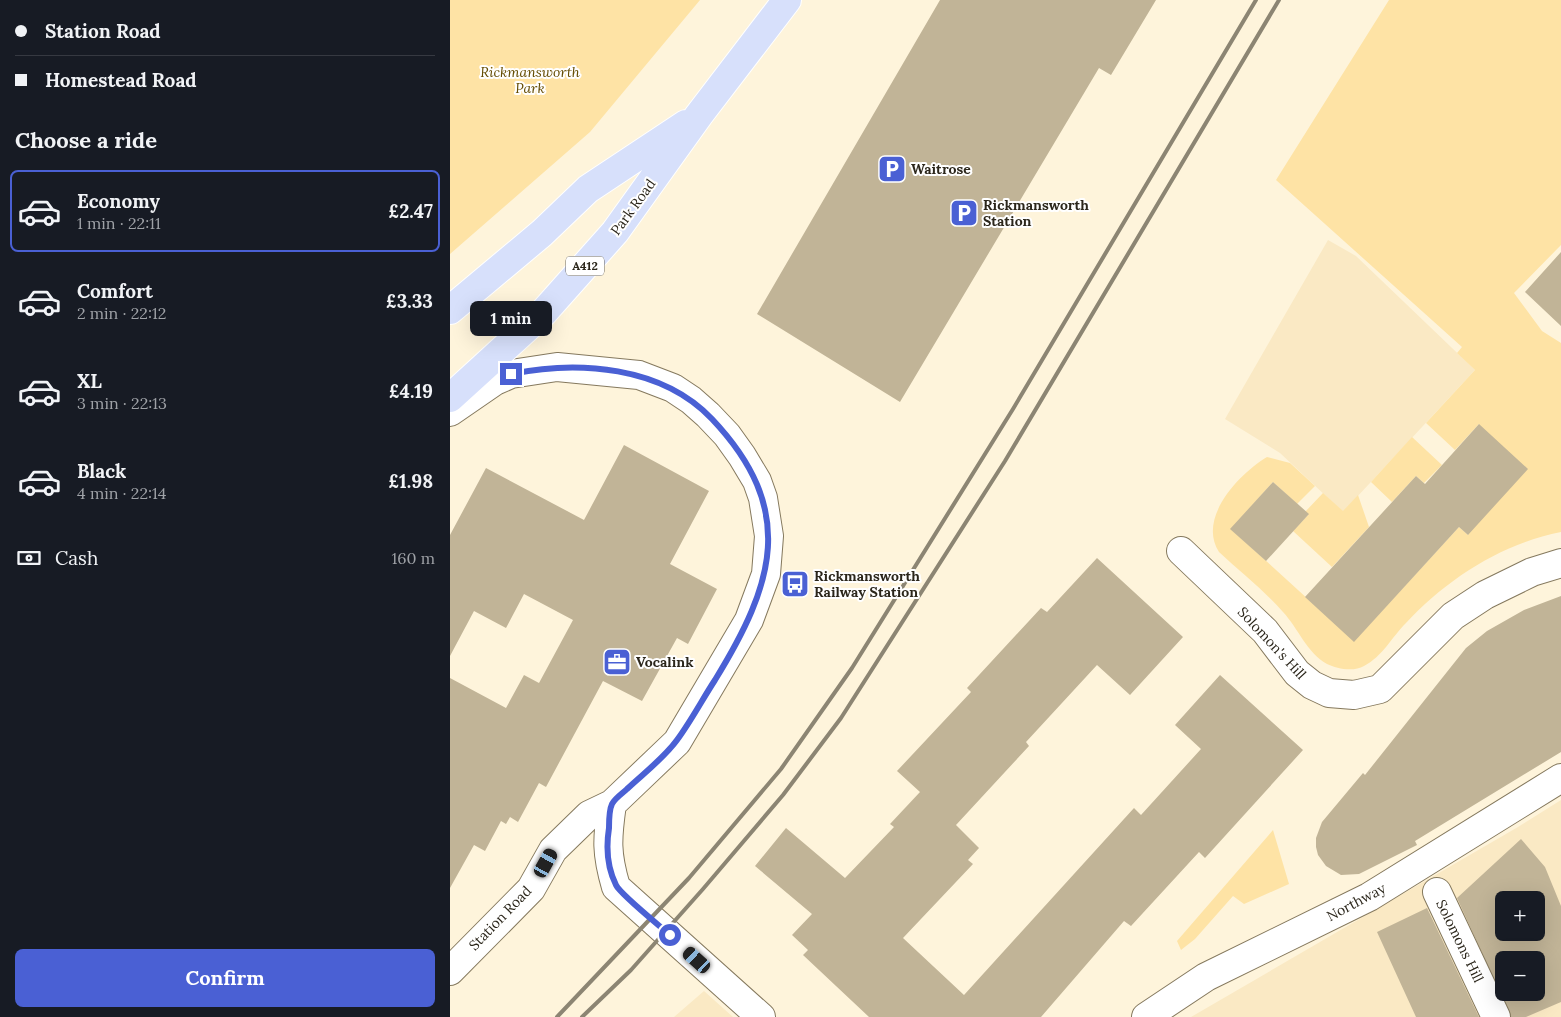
<!DOCTYPE html>
<html lang="en">
<head>
<meta charset="utf-8">
<style>
  body { margin:0; font-family:Lora,serif; background:#242831; color:#f1f3f6; height:100vh; display:flex; flex-direction:column; font-size:19px; white-space:nowrap }
  * { box-sizing:border-box; margin:0 }
  p { font-size:16px; color:#9ea1a6 }
  .icon { flex:none; width:28px; height:28px; fill:none; stroke:currentColor; stroke-width:2; stroke-linecap:round; stroke-linejoin:round }
  .map { position:relative; flex:1; overflow:hidden }
  .sheet { display:flex; flex-direction:column; background:#171b24; width:450px }
  .sheet>* { flex:none }
  .banner { display:grid; align-content:center; height:110px; padding:0 15px; background:#171b24 }
  .controls { position:absolute; left:1045px; top:891px; display:grid; gap:10px }
  .controls a { display:grid; place-items:center; width:50px; height:50px; border-radius:8px; background:#171b24; box-shadow:0 5px 20px #0002; font-size:25px }
  .end { position:absolute; width:22px; height:22px; margin:-11px; border:6px solid #4a60d4; background:#fff; box-shadow:0 0 0 2px #fff }
  .from { border-radius:50% }
  .bubble { position:absolute; height:35px; border-radius:8px; background:#171b24; box-shadow:0 5px 20px #0002; font-size:16px; font-weight:700; line-height:35px; text-align:center }
  .car { position:absolute; width:15px; height:30px; margin:-15px -8px; border-radius:6px; box-shadow:0 0 4px 1px #0007; background:linear-gradient(#222 24%,#8ab4d8 0 40%,#222 0 76%,#8ab4d8 0 86%,#222 0) }
  .banner b { display:flex; align-items:center; gap:18px; height:48px; font-size:19px }
  .banner b+b { border-top:1px solid #363941 }
  .banner i { width:12px; height:12px; background:#f1f3f6 }
  ul { padding:0; list-style:none }
  li { display:flex; align-items:center; gap:15px; height:82px; margin:0 10px 8px; padding:0 5px; border:2px solid transparent; border-radius:8px }
  li div { flex:1 }
  li b { display:block; font-size:19px }
  li em { font-style:normal; font-weight:700 }
  li.on { border-color:#4a60d4 }
  li>.icon { width:45px; height:45px; stroke-width:1.5 }
  h2 { padding:0 15px; font-size:22px; line-height:60px }
  .pay { display:flex; align-items:center; gap:12px; height:55px; padding:0 15px; font-size:19px }
  .pay p { margin-inline-start:auto }
  .cta { display:flex; gap:10px; margin-top:auto; padding:10px 15px }
  .cta a { flex:1; height:58px; border-radius:8px; background:#4a60d4; color:#fff; font-size:20px; font-weight:700; line-height:58px; text-align:center }
  main { display:flex; flex:1; min-height:0 }
  .map>svg:first-child { display:block }
  .built { fill:#fae9c4; fill-rule:evenodd }
  .green { fill:#fee3a5 }
  .building { fill:#c1b497; fill-rule:evenodd }
  .lines { fill:none; stroke-linecap:round; stroke-linejoin:round }
  .minor-casing { stroke:#85795e; stroke-width:30 }
  .primary-casing { stroke:#fff; stroke-width:30 }
  .minor { stroke:#fff; stroke-width:28 }
  .primary { stroke:#d7e0fb; stroke-width:28 }
  .rail { stroke:#8c8573; stroke-width:4 }
  .route { stroke:#4a60d4; stroke-width:6 }
  .labels { text-anchor:middle; stroke-width:4; stroke-linejoin:round; paint-order:stroke }
  .shield { fill:#fff; stroke:#6b675f; stroke-width:1 }
  .shield-label { font-size:12px; font-weight:bold; fill:#2b261b }
  .park-label { font-size:14px; font-style:italic; fill:#644c02; stroke:#fff }
  .poi-label { font-size:14px; font-weight:bold; fill:#2b261b; stroke:#fff; text-anchor:start }
  .street-label { font-size:14px; fill:#2b261b; stroke:#fff }
</style>
</head>
<body>
<main>
<section class="sheet">
<div class="banner">
<b><i class="from"></i>Station Road</b>
<b><i></i>Homestead Road</b>
</div>
<h2>Choose a ride</h2>
<ul>
<li class="on"><svg class="icon" aria-label="car" viewBox="0 0 24 24"><path d="M5 17H2v-5l4-1 3-4h7l3 4 3 1v5h-3M9 17h6M6 11h13"/><circle cx="7" cy="17" r="2"/><circle cx="17" cy="17" r="2"/></svg><div><b>Economy</b><p>1 min · 22:11</p></div><em>£2.47</em></li>
<li><svg class="icon" aria-label="car" viewBox="0 0 24 24"><path d="M5 17H2v-5l4-1 3-4h7l3 4 3 1v5h-3M9 17h6M6 11h13"/><circle cx="7" cy="17" r="2"/><circle cx="17" cy="17" r="2"/></svg><div><b>Comfort</b><p>2 min · 22:12</p></div><em>£3.33</em></li>
<li><svg class="icon" aria-label="car" viewBox="0 0 24 24"><path d="M5 17H2v-5l4-1 3-4h7l3 4 3 1v5h-3M9 17h6M6 11h13"/><circle cx="7" cy="17" r="2"/><circle cx="17" cy="17" r="2"/></svg><div><b>XL</b><p>3 min · 22:13</p></div><em>£4.19</em></li>
<li><svg class="icon" aria-label="car" viewBox="0 0 24 24"><path d="M5 17H2v-5l4-1 3-4h7l3 4 3 1v5h-3M9 17h6M6 11h13"/><circle cx="7" cy="17" r="2"/><circle cx="17" cy="17" r="2"/></svg><div><b>Black</b><p>4 min · 22:14</p></div><em>£1.98</em></li>
</ul>
<div class="pay"><svg class="icon" aria-label="cash" viewBox="0 0 24 24"><path d="M3 7h18v10H3z"/><circle cx="12" cy="12" r="2"/></svg>Cash<p>160 m</p></div>
<div class="cta"><a>Confirm</a></div>
</section>
<div class="map">
<svg width="1111" height="1017" viewBox="0 0 1111 1017">
  <rect width="100%" height="100%" fill="#fef4db"/>
  <path class="built" d="M878,240l28,16 119,114 -132,142 -63,-59 -55,-34z
    M1111,800v217h-370l327,-190zM1054,900h32v32h-32zM1054,960h32v32h-32z
    M254,991l29,26h-59z"/>
  <path class="green" d="M0,0h250l-110,132 -140,122z
    M939,0h172v245l-47,48 28,38 19,12v189c-60,12 -114,47 -155,91 -15,15 -23,33 -42,43 -10,6 -27,3 -37,-2 -20,-11 -29,-36 -44,-52 -19,-22 -43,-40 -64,-60 -22,-34 20,-78 48,-95l23,6 25,23 -18,18 -24,-22 -42,47 123,112 105,-114 9,8 11,-111 -24,26 -29,-27 49,-53 -18,-17 5,-6 -186,-167z
    M962,437l30,28 -18,18 -8,-7 -24,26 -21,-20z
    M873,493l20,18 15,-16 11,32 -37,40 -39,-36 15,-16 -3,-3z
    M823,830l16,54 -45,20 -11,-8 -38,43 -14,11 -4,-9z"/>
  <path class="building" d="M490,0h216l-45,75 -12,-7 -199,334 -143,-88z
    M1111,252v74l-36,-34z
    M1029,424l49,45 -60,66 -9,-8 -105,115 -49,-45 111,-121 9,8z
    M174,445l85,46 -39,73 47,25 -29,55 -11,-6 -35,63 -39,-20 -57,106 -7,-4 -21,39 -8,-5 -4,7 -5,-3 -16,30 -11,-6 -24,43v-210l56,30 18,-33 15,8 34,-63 -49,-26 -18,34 -32,-17 -24,45v-121l36,-67 98,52z
    M823,482l36,32 -43,47 -36,-32z
    M647,558l86,79 -53,58 -33,-30 -71,77 3,4 -73,79 23,23 -11,12 5,4 -70,74 61,57 170,-187 7,7 60,-66 -26,-24 45,-50 83,75 -98,108 -6,-6 -68,74 -7,-5 -83,96h-172l-66,-62 5,-5 -16,-15 20,-21 -57,-48 31,-38 59,50 49,-51 -4,-3 30,-32 -23,-21 74,-79 -4,-4 74,-80 6,4z
    M1111,596v156l-146,89 2,4 -58,29 -18,1 -15,-9 -8,-11 -2,-8v-9l6,-16 41,-49 2,2 101,-127 21,-17 37,-21z
    M1071,839l24,28 16,39v96l-35,15h-15l-54,-119zM1054,900h32v32h-32zM1054,960h32v32h-32z
    M977,908l52,109h-63l-39,-85z"/>
  <g class="lines">
    <defs>
      <path id="minor" d="M0,412l45,-31 16,-7 46,-7 82,8 34,13 18,12 17,15 19,20 15,21 15,25 6,17 6,38 -3,38 -17,46 -72,122 -65,62 -23,11 -36,35 -22,39 -81,82
        M731,551l84,80 32,42 15,12 17,8 25,2 26,-6 73,-73 32,-21 47,-23 29,-9
        M162,804c-5,35 -6,49 4,83l145,130
        M987,892l59,125
        M696,1017l60,-40 163,-80 192,-119"/>
      <path id="primary" d="M0,310l92,-77 46,-44 98,-65
        M0,398l93,-85 72,-81 84,-117 88,-115"/>
    </defs>
    <use href="#minor" class="minor-casing"/>
    <use href="#primary" class="primary-casing"/>
    <use href="#minor" class="minor"/>
    <use href="#primary" class="primary"/>
    <path class="rail" d="M107,1017l132,-139 92,-109 71,-101 161,-259 243,-409
      M132,1017l49,-47 72,-81 80,-94 58,-77 164,-257 274,-461"/>
  </g>
  <g class="lines">
    <path class="route" d="M61,374c67,-14 151,-8 201,45 86,91 62,165 3,261 -13,20 -24,41 -38,60 -13,18 -34,34 -50,49 -4,4 -12,9 -15,15 -3,6 -3,17 -3,24 -3,19 -2,39 7,57 4,9 44,41 54,50"/>
  </g>
  <defs>
    <symbol id="parking-square" viewBox="-11 -11 22 22"><rect x="-9" y="-9" width="18" height="18" rx="4" fill="#4a60d4" stroke="#fff"/><path d="M-3.5-5.5H1a3.5 3.5 0 0 1 0 7H-1V5.5H-3.5ZM-1-3.4V-.6H.8a1.4 1.4 0 0 0 0-2.8Z" fill="#fff"/></symbol>
    <symbol id="bus-square" viewBox="-11 -11 22 22"><rect x="-9" y="-9" width="18" height="18" rx="4" fill="#4a60d4" stroke="#fff"/><path d="M-5-6H5V4H4V6H2V4H-2V6H-4V4H-5ZM-3.5-4V0h7V-4ZM-3.5 1.2v1.5H-2V1.2ZM2 1.2v1.5H3.5V1.2Z" fill="#fff"/></symbol>
    <symbol id="office-square" viewBox="-11 -11 22 22"><rect x="-9" y="-9" width="18" height="18" rx="4" fill="#4a60d4" stroke="#fff"/><path d="M-6-3h4V-5.5h4V-3h4V5H-6ZM-1-4.5V-3h2v-1.5ZM-6 0V1H6V0Z" fill="#fff"/></symbol>
  </defs>
  <g fill-rule="evenodd">
    <use href="#parking-square" x="426" y="153" width="32" height="32"/>
    <use href="#parking-square" x="498" y="197" width="32" height="32"/>
    <use href="#bus-square" x="329" y="568" width="32" height="32"/>
    <use href="#office-square" x="151" y="646" width="32" height="32"/>
  </g>
  <g class="labels">
    <rect class="shield" x="116" y="256.5" width="38" height="19" rx="4"/>
    <g class="shield-label">
      <text x="135" y="270">A412</text>
    </g>
    <g class="park-label">
      <text x="80" y="77">Rickmansworth<tspan x="80" dy="16">Park</tspan></text>
    </g>
    <g class="poi-label">
      <text x="461" y="174">Waitrose</text>
      <text x="533" y="210">Rickmansworth<tspan x="533" dy="16">Station</tspan></text>
      <text x="364" y="581">Rickmansworth<tspan x="364" dy="16">Railway Station</tspan></text>
      <text x="186" y="667">Vocalink</text>
    </g>
    <g class="street-label">
      <text transform="translate(183 207) rotate(-54)" y="5">Park Road</text>
      <text transform="translate(822 643) rotate(47)" y="5">Solomon's Hill</text>
      <text transform="translate(906 902) rotate(-28)" y="5">Northway</text>
      <text transform="translate(50 918) rotate(-46)" y="5">Station Road</text>
      <text transform="translate(1010 941) rotate(64)" y="5">Solomons Hill</text>
    </g>
  </g>
</svg>
<div class="controls">
<a>+</a>
<a>−</a>
</div>
<i class="end from" style="left:220px;top:935px"></i>
<i class="end" style="left:61px;top:374px"></i>
<div class="bubble" style="left:20px;top:301px;width:82px">1 min</div>
<i class="car" style="left:96px;top:863px;rotate:29deg"></i>
<i class="car" style="left:247px;top:960px;rotate:312deg"></i>
</div>
</main>
</body>
</html>
